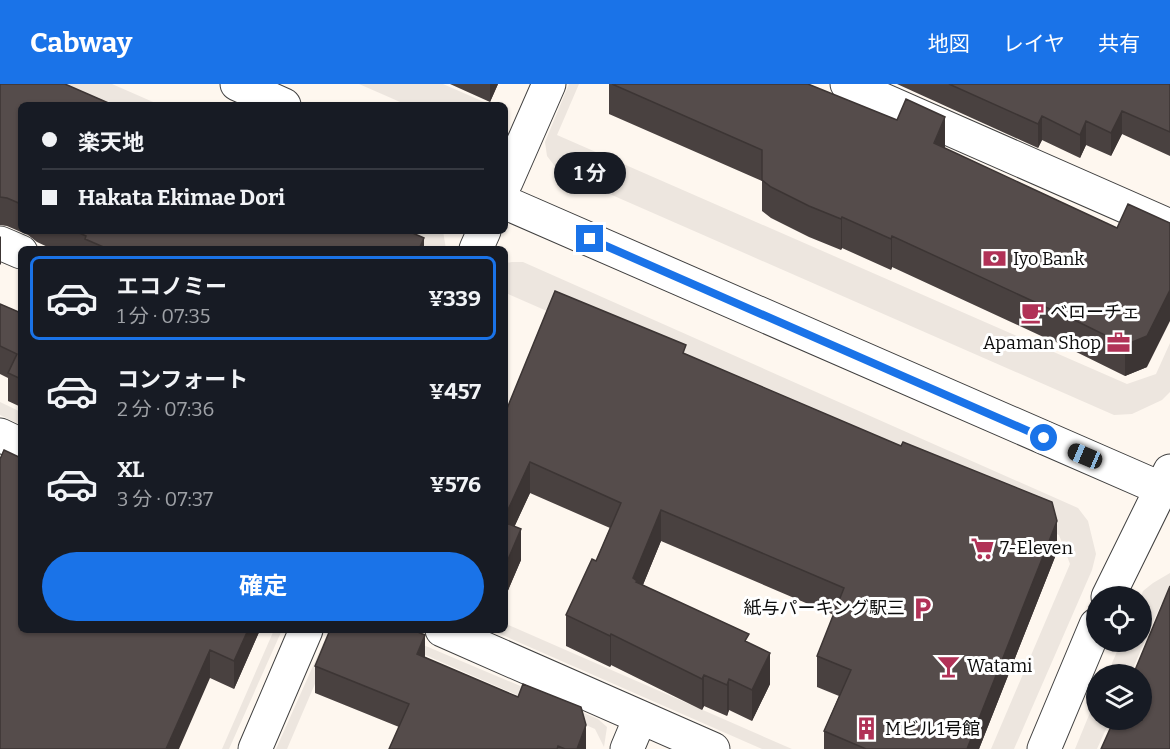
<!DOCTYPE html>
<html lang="ja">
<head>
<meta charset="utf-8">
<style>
  body { margin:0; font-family:Bitter,"Noto Sans JP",serif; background:#242831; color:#f1f3f6; height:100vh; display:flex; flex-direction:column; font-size:22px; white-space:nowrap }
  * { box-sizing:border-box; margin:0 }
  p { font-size:20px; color:#9ea1a6 }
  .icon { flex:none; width:33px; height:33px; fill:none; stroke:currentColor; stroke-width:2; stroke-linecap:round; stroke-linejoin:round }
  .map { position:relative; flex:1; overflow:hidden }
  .panel { position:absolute; left:18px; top:162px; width:490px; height:387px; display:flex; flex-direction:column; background:#171b24; border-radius:9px; box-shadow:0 2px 4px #0004 }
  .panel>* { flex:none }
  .top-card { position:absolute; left:18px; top:18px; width:490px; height:132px; border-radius:9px; box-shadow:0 2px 4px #0004; display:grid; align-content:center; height:132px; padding:0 24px; background:#171b24 }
  .fabs { position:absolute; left:1086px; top:502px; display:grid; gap:12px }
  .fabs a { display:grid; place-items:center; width:66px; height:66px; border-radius:50%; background:#171b24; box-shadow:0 2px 4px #0004; font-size:30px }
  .end { position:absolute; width:27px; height:27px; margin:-14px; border:8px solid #1a73e8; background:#fff; box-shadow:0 0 0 3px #fff }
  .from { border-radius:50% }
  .bubble { position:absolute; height:42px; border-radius:21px; background:#171b24; box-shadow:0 2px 4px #0004; font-size:20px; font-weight:700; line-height:42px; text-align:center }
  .car { position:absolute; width:18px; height:36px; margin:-18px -9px; border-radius:8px; box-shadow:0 0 4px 2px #0007; background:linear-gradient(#222 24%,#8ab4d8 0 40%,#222 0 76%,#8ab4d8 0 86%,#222 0) }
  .top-card b { display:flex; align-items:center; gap:21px; height:57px; font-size:22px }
  .top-card b+b { border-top:2px solid #363941 }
  .top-card i { width:15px; height:15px; background:#f1f3f6 }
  ul { padding:10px 0 0; list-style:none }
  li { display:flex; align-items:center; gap:18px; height:84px; margin:0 12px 9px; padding:0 12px; border:3px solid transparent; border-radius:9px }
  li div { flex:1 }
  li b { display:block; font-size:22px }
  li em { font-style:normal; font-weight:700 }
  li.current { border-color:#1a73e8 }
  li>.icon { width:54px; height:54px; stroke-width:1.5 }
  .action { display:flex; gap:12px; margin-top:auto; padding:12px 24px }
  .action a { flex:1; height:69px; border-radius:36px; background:#1a73e8; color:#fff; font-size:24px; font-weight:700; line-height:69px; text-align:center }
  header { display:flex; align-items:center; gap:36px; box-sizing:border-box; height:84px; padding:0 30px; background:#1a73e8; color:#fff }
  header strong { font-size:28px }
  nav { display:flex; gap:33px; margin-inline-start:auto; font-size:21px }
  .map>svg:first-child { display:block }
  .plaza { fill:#ede6df }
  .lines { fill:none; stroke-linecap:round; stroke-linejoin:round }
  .minor-casing { stroke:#404040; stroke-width:35 }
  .minor { stroke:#fff; stroke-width:33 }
  .wall { fill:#494140 }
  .shaded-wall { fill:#3c3534 }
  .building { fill:#554c4b; stroke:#3c3534; stroke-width:1.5 }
  .route { stroke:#1a73e8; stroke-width:8 }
  .labels { text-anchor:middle; stroke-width:6; stroke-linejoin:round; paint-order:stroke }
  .poi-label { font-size:18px; fill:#0d0d0d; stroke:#fff; text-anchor:start }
</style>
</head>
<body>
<header>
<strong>Cabway</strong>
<nav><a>地図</a><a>レイヤ</a><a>共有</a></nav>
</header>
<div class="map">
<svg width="1170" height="665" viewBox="0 0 1170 665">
  <rect width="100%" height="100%" fill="#fef7ef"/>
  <path class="plaza" d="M29,0h83l48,21h-84z
    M359,0h84l48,21h-84z
    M569,0h10l-22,51 570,249 29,-10 14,-31v49l-8,8 -30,14 -18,1 -550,-241 -7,-5 -10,-13 -2,-14z
    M364,147h79l3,18h-41z
    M512,178h11l555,246 10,13 8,33 -4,16 -78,179h-23l79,-185 -11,-29 -553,-242v-30z
    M0,318l21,10v13l-21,-10z
    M1170,489v27l-9,4 -31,71h-23l14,-33h21l-1,-45 2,-6 10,-8z
    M506,540l286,125h-30l-271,-119h15z
    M274,546h8l-53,119h-7z
    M329,546h17l-10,5 -49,114h-11z
    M368,546h20l210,89 9,8 -3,20 -9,-18z
    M1096,614v22h14l-13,29h-22z"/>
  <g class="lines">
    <defs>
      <path id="minor" d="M237,0l47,21
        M847,0l323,142
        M506,98l43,-98
        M506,119l656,286 8,1
        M0,159l21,9
        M476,165l8,-18
        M0,351l21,10
        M1108,513l62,-126
        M442,546l271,119
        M255,665l51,-119
        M627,665l13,-31
        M1044,665l52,-124"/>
    </defs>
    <use href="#minor" class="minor-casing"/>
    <use href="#minor" class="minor"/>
  </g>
  <path class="wall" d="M0,0l21,21v126h387l16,18h-372l-15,-7 -9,-7 -21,-9 -7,-1z
    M450,0h48l-8,18z
    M609,0h199l137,64 202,219 -22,9 -73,-36v1l-160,-74 -1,3 -49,-22 -1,2 -32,-13 -38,-19 -9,-7v-30l-153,-67z
    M897,0h273v72l-48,-22 -11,22 -25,-11 -6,13 -38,-18 -4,8z
    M0,220l21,9v94l-13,-6v-23l-8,-4z
    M686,270l371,198 -78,197h-155v-18l15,-35 -22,-9v-31l17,-41 -173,-74 -18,44 106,58 21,41 -18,37 -23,-11 -2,6 -23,-10 -2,4 -91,-45 -1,2 -44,-21v-31l30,-54 14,-33 -80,-35 -16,34 7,33 -15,35v-184z
    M0,375l260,171 -26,59 -24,-11z
    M425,573l161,92h-197l10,-22 -84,-34v-27z"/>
  <path class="shaded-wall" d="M490,0h8l-8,18z
    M1122,27v23l-11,22v-23z
    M1042,32v24l-4,8v-24z
    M945,33v31l-11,-5z
    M1086,37v24l-6,13v-23z
    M842,133v31l-1,2v-31z
    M1,152v28l-1,1v-28z
    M892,152v31l-1,3v-31z
    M424,154v11h-5z
    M1170,206v31l-23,46 -22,9v-31z
    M530,378v31l-24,52v-31z
    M661,426v31l-24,58 -4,-21z
    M1057,437v31l-78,197h-12z
    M521,445v31l-15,35v-31z
    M248,546h12l-26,59v-28z
    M611,550v31l-1,2v-31z
    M425,551v27l-8,-8z
    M210,566v28l-31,71h-13z
    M770,569v31l-18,37v-31z
    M704,591v31l-2,4v-31z
    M729,595v31l-2,6v-31z
    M586,641v24h-9z"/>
  <path class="building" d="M0,0h65l48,21h-92v99l-14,-6 -7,-1z
    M612,0h196l89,36 9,-21 39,18 -11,26 183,85 11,-24 42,19v67l-23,46 -22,9 -73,-36v1l-160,-74 -1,3 -49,-22 -1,2 -32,-13 -38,-19 -9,-7v-30z
    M949,0h221v48l-48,-21 -11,22 -25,-12 -6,14 -38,-19 -4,8z
    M75,147h333l16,7 -5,11h-311l-23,-10 1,-3z
    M555,207l131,54 -3,8 218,93 2,-4 149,60 5,19 -90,228h-101l-42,-18 27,-61 -34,-14 27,-68 -183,-78 -28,68 4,3 -1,1 113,52 -4,7 25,12 -18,37 -23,-11 -2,6 -23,-10 -2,4 -91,-45 -1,2 -44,-21 26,-56 4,2 25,-58 -91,-41 -24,52v-103z
    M0,220l21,9v66l-13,-6 9,-19 -17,-8z
    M4,366l17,8v172h227l-14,31 -24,-11 -44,99h-166v-290z
    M506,439l15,6 -15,35z
    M1170,502v163h-69l13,-29h28v-45h-9z
    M330,546h83l12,5 -8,19 101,43 5,-13 58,23 5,18 -9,24h-12l-7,-3 -1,3h-168l20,-45 -94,-38z"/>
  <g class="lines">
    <path class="route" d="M590,155l454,199"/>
  </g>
  <defs>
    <symbol id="bank-bare" viewBox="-9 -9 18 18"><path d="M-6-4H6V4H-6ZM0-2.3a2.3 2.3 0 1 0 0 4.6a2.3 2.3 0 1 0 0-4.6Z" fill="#b13257" stroke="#fff" stroke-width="2.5" paint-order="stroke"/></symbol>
    <symbol id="cafe-bare" viewBox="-9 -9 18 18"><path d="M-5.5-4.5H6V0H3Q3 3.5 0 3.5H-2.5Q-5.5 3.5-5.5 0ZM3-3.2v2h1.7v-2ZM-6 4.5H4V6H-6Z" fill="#b13257" stroke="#fff" stroke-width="2.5" paint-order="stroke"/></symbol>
    <symbol id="office-bare" viewBox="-9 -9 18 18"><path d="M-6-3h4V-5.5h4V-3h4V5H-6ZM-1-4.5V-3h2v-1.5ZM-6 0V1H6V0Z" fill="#b13257" stroke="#fff" stroke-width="2.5" paint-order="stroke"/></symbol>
    <symbol id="supermarket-bare" viewBox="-9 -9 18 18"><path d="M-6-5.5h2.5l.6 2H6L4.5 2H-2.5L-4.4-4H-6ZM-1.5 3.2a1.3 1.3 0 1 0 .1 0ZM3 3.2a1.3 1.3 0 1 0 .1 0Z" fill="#b13257" stroke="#fff" stroke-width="2.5" paint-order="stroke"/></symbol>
    <symbol id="parking-bare" viewBox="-9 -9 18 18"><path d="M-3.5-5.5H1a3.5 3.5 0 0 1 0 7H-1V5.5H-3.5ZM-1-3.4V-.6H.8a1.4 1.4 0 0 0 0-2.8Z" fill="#b13257" stroke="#fff" stroke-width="2.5" paint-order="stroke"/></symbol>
    <symbol id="bar-bare" viewBox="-9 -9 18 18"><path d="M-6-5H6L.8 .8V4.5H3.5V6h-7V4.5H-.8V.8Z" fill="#b13257" stroke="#fff" stroke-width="2.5" paint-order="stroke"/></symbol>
    <symbol id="building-bare" viewBox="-9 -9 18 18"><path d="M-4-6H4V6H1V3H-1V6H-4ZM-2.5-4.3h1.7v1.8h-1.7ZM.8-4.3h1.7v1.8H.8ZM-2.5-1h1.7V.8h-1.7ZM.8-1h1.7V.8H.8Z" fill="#b13257" stroke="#fff" stroke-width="2.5" paint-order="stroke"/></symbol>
  </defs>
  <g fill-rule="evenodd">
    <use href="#bank-bare" x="978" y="158" width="33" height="33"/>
    <use href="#cafe-bare" x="1016" y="212" width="33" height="33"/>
    <use href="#office-bare" x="1102" y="242" width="33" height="33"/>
    <use href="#supermarket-bare" x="966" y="448" width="33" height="33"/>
    <use href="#parking-bare" x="906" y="508" width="33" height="33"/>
    <use href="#bar-bare" x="932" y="566" width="33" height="33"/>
    <use href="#building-bare" x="850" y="628" width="33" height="33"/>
  </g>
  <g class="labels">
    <g class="poi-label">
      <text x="1013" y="181">Iyo Bank</text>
      <text x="1050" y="234">ベローチェ</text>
      <text x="1101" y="265" text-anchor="end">Apaman Shop</text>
      <text x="1000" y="470">7-Eleven</text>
      <text x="905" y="530" text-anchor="end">紙与パーキング駅三</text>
      <text x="967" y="588">Watami</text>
      <text x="885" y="651">Mビル1号館</text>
    </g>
  </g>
</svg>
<div class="fabs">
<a><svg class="icon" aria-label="locate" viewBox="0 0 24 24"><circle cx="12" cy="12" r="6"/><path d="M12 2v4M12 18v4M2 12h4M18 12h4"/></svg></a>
<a><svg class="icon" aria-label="layers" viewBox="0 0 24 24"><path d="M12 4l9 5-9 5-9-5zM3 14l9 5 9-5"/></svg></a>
</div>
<i class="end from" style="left:1044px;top:354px"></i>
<i class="end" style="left:590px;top:155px"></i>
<div class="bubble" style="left:554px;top:68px;width:72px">1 分</div>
<i class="car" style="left:1085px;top:372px;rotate:293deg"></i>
<div class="top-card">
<b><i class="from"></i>楽天地</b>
<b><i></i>Hakata Ekimae Dori</b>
</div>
<section class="panel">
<ul>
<li class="current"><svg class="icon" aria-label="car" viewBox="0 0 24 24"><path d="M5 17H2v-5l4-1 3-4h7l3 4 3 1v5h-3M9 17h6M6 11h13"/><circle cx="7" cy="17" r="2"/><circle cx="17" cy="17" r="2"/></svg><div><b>エコノミー</b><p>1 分 · 07:35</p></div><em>¥339</em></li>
<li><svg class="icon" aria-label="car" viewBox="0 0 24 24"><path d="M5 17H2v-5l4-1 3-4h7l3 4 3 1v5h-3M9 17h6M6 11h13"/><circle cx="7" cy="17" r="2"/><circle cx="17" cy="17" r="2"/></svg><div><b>コンフォート</b><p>2 分 · 07:36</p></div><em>¥457</em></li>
<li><svg class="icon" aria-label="car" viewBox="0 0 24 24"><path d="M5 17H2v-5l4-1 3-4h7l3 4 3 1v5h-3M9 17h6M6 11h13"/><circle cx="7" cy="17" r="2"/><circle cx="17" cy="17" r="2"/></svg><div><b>XL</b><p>3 分 · 07:37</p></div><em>¥576</em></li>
</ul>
<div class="action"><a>確定</a></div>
</section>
</div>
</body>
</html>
